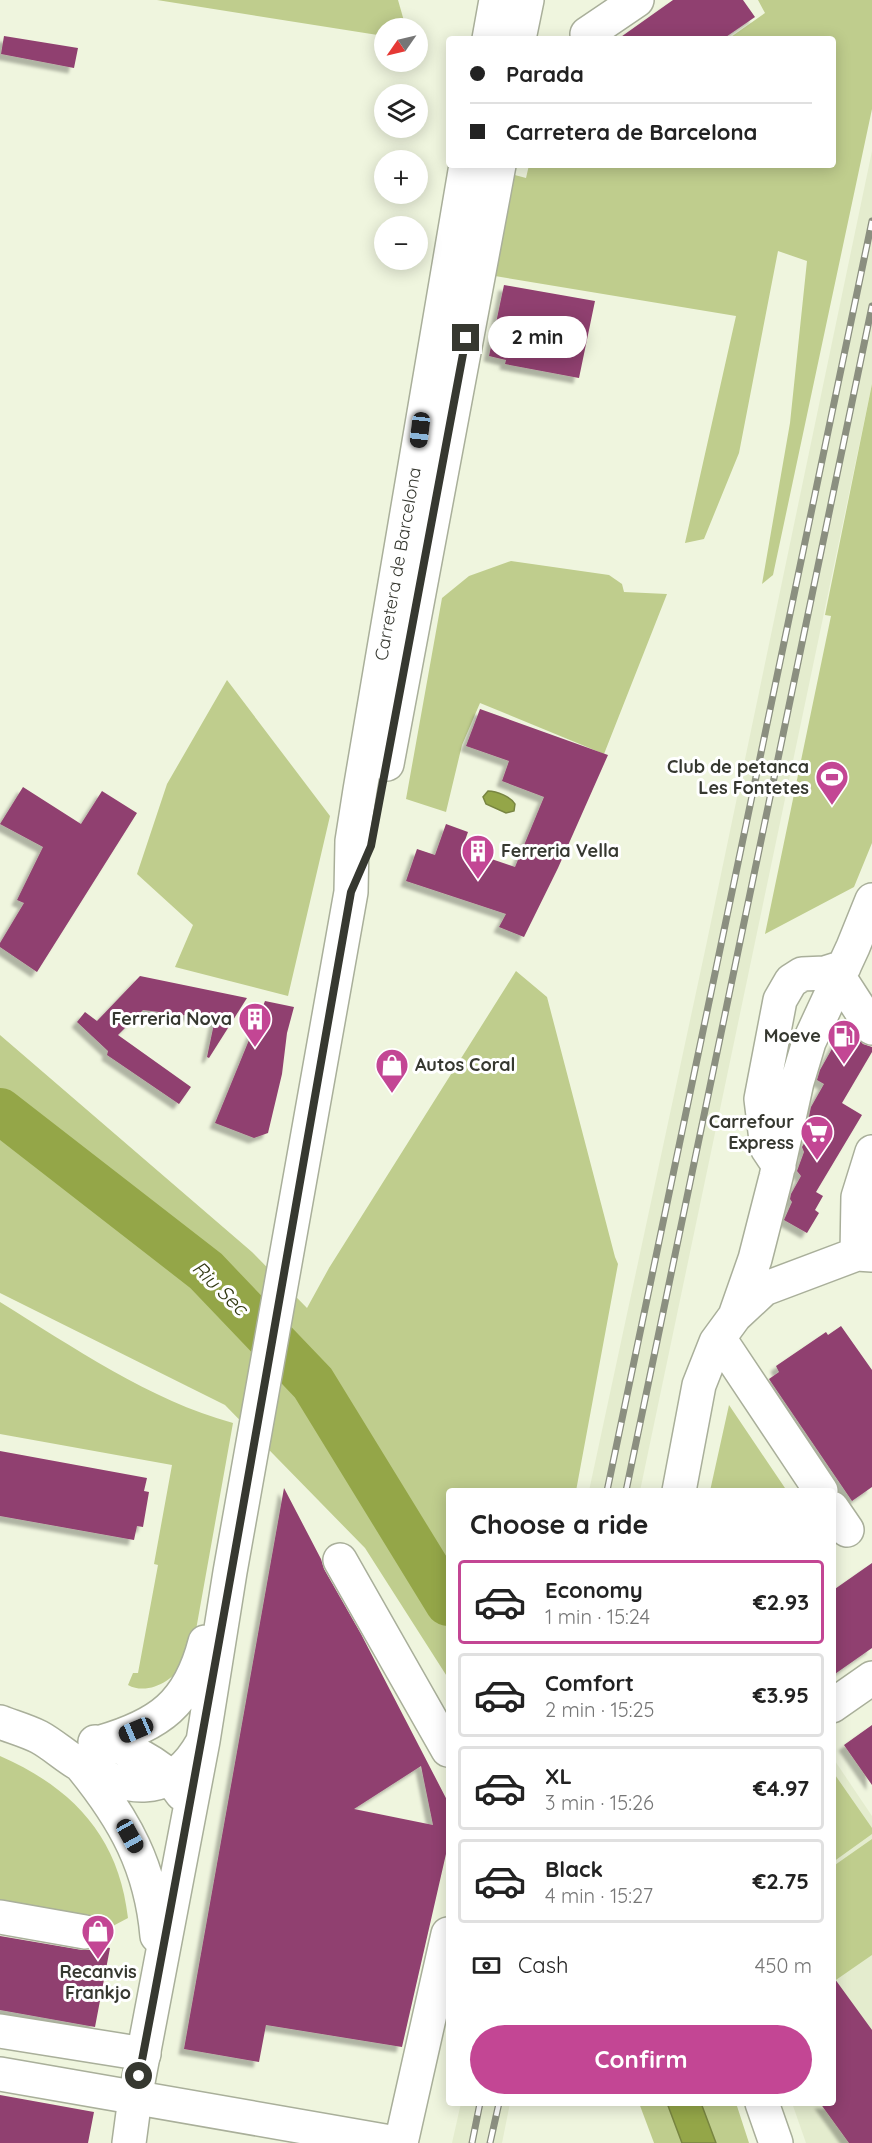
<!DOCTYPE html>
<html lang="en">
<head>
<meta charset="utf-8">
<style>
  body { margin:0; font-family:Quicksand,sans-serif; background:#f6f6f6; color:#222; height:100vh; display:flex; flex-direction:column; font-size:22px; white-space:nowrap }
  * { box-sizing:border-box; margin:0 }
  p { font-size:20px; color:#767676 }
  .icon { flex:none; width:33px; height:33px; fill:none; stroke:currentColor; stroke-width:2; stroke-linecap:round; stroke-linejoin:round }
  .map { position:relative; flex:1; overflow:hidden }
  .side { position:absolute; left:446px; top:1488px; width:390px; height:618px; display:flex; flex-direction:column; background:#fff; border-radius:6px; box-shadow:0 3px 15px #0003 }
  .side>* { flex:none }
  .hud { position:absolute; left:446px; top:36px; width:390px; height:132px; border-radius:6px; box-shadow:0 3px 15px #0003; display:grid; align-content:center; height:132px; padding:0 24px; background:#fff }
  .needle { width:39px; rotate:236deg }
  .controls { position:absolute; left:374px; top:18px; display:grid; gap:12px }
  .controls a { display:grid; place-items:center; width:54px; height:54px; border-radius:50%; background:#fff; box-shadow:0 3px 15px #0003; font-size:30px }
  .end { position:absolute; width:27px; height:27px; margin:-14px; border:8px solid #363830; background:#fff; box-shadow:0 0 0 3px #fff }
  .from { border-radius:50% }
  .bubble { position:absolute; height:42px; border-radius:21px; background:#fff; box-shadow:0 3px 15px #0003; font-size:20px; font-weight:700; line-height:42px; text-align:center }
  .car { position:absolute; width:18px; height:36px; margin:-18px -9px; border-radius:8px; box-shadow:0 0 4px 2px #0007; background:linear-gradient(#222 24%,#8ab4d8 0 40%,#222 0 76%,#8ab4d8 0 86%,#222 0) }
  .hud b { display:flex; align-items:center; gap:21px; height:57px; font-size:22px }
  .hud b+b { border-top:2px solid #e0e0e0 }
  .hud i { width:15px; height:15px; background:#222 }
  ul { padding:0; list-style:none }
  li { display:flex; align-items:center; gap:18px; height:84px; margin:0 12px 9px; padding:0 12px; border:3px solid #e0e0e0; border-radius:6px }
  li div { flex:1 }
  li b { display:block; font-size:22px }
  li em { font-style:normal; font-weight:700 }
  li.selected { border-color:#c34694 }
  li>.icon { width:54px; height:54px; stroke-width:1.5 }
  h2 { padding:0 24px; font-size:27px; line-height:72px }
  .pay { display:flex; align-items:center; gap:15px; height:66px; padding:0 24px; font-size:22px }
  .pay p { margin-inline-start:auto }
  .button { display:flex; gap:12px; margin-top:auto; padding:12px 24px }
  .button a { flex:1; height:69px; border-radius:36px; background:#c34694; color:#fff; font-size:24px; font-weight:700; line-height:69px; text-align:center }
  .map>svg:first-child { display:block }
  .built { fill:#e4ecce }
  .green { fill:#bfcd8d }
  .water { fill:#94a648; stroke:#788541; stroke-width:1.5 }
  .lines { fill:none; stroke-linecap:round; stroke-linejoin:round }
  .river { stroke:#94a648; stroke-width:46 }
  .building { fill:#90416f; fill-rule:evenodd; filter:url(#shadow) }
  .minor-casing { stroke:#a9af9a; stroke-width:36 }
  .major-casing { stroke:#a9af9a; stroke-width:36 }
  .minor { stroke:#fff; stroke-width:33 }
  .major { stroke:#fff; stroke-width:33 }
  .rail-casing { stroke:#8b8f80; stroke-width:7 }
  .rail { stroke:#fff; stroke-width:4.5; stroke-dasharray:14; stroke-linecap:butt }
  .route { stroke:#363830; stroke-width:8 }
  .labels { text-anchor:middle; stroke-width:6; stroke-linejoin:round; paint-order:stroke }
  .street-label { font-size:18px; fill:#363830; stroke:#fff }
  .poi-label { font-size:18px; font-weight:bold; fill:#363830; stroke:#fff; text-anchor:end }
  .water-label { font-size:20px; font-style:italic; fill:#323912; stroke:#fff }
</style>
</head>
<body>
<div class="map">
<svg width="872" height="2143" viewBox="0 0 872 2143">
  <defs>
    <filter id="shadow"><feDropShadow dx="-5.5" dy="5.5" stdDeviation="1.5" flood-color="#0004"/></filter>
  </defs>
  <rect width="100%" height="100%" fill="#eff5de"/>
  <path class="built" d="M872,151v233l-232,1107h-51l117,-545z
    M833,1758l39,58v327h-66l-14,-40h40z
    M461,2103h49l-8,40h-50z"/>
  <path class="green" d="M157,0h241l8,28h-22v8z
    M758,0h114v109l-99,466 -11,9 28,-161 17,-162 -29,-10 -39,202 -35,86 -19,4 51,-227 -241,-40 16,-102 15,4 3,-13h303v-126h-104l37,-26z
    M872,384v459l-18,44 -89,47 66,-318 -6,-1z
    M511,561l98,14 13,9 2,8 43,2 -63,160 -124,-51 -18,42 -16,67 -40,-13 36,-201 27,-22z
    M227,680l103,136 -42,180 -113,-29 18,-42 -56,-51 30,-90z
    M516,971l31,26 68,260 3,7 -42,227h-128v187l-83,-130 -140,-143 -225,-112v-258l252,217 55,56 22,-40z
    M0,1302c73,45 149,98 233,121l-39,218c-3,7 -6,15 -10,22 -10,17 -36,33 -56,22l5,-12h5l20,-108 -4,-1 18,-99 -172,-31z
    M729,1405l58,86h-77z
    M0,1756c73,32 119,81 128,162l-17,9 -24,-13 -1,6 -86,-15z
    M833,1772l39,56v6l-39,28z
    M872,1839v116l-39,27 -1,-115z
    M639,2103h97l13,40h-95z"/>
  <path class="water" d="M488,791c9,0 23,6 27,13l-1,7 -8,2 -20,-9 -3,-7z
    M667,2103h34l15,40h-34z"/>
  <g class="lines">
    <path class="river" d="M0,1111l206,160 107,112 135,220"/>
  </g>
  <path class="building" d="M673,0h70l12,17 -32,22h-105z
    M4,36l74,12 -4,20 -73,-14z
    M504,285l91,16 -16,77 -74,-14 1,-4 -17,-4z
    M480,709l128,46 -50,113 -34,69 -25,-10 7,-13 -100,-33 11,-32 18,6 11,-31 22,8 -6,17 53,18 29,-70 -42,-16 7,-20 -43,-15z
    M23,787l58,37 21,-33 35,22 -100,159 -37,-25v-4l24,-40 -7,-3 26,-53 -43,-23z
    M140,976l107,22 -38,60 -2,-1 8,-38 -72,-9 -25,25 73,52 -12,17 -72,-49 1,-4 -31,-29 8,-10 12,9z
    M265,1001l29,6 -7,26 -5,41 -14,59 -14,5 -39,-15z
    M846,1024l17,20 9,3v5l-30,51 20,12 -46,77 7,4 -8,14 4,3 -12,20 -23,-13 8,-18 -2,-3 1,-5 10,-18 -4,-5 7,-19 -2,-5 9,-15 -4,-3 3,-7 -2,-1 3,-14 13,-23 -7,-4 3,-10z
    M841,1326l31,44v117l-20,14 -83,-122 10,-7 -3,-6 50,-34 2,3z
    M0,1451l147,27 -3,13 5,1 -6,35 -6,-1 -3,14 -134,-24z
    M284,1488l37,71 3,10 37,65 87,168v51l-2,1 -44,193 -136,-22 -7,37 -75,-13zM421,1766l12,59 -79,-16z
    M872,1563v85l-40,28v-85z
    M872,1725v60l-28,-40z
    M0,1936l82,14h9l6,-4 13,2 -15,79 -95,-17z
    M832,1975l40,55v113h-23l-29,-40h12z
    M0,2095l94,17 -6,31h-88z"/>
  <g class="lines">
    <defs>
      <path id="minor" d="M587,34l50,-34
        M839,977l33,51
        M779,1166l-12,-18 -6,-49 19,-99 11,-19 11,-7 23,-1 19,-6
        M857,1254l1,-57 14,-45
        M735,1316l20,-57 21,-82 21,-95 12,-40 44,-95 19,-47
        M719,1338l102,153
        M679,1491l20,-106 17,-43 19,-26 29,-27 93,-35 15,1
        M832,1508l15,22
        M340,1560l108,190
        M832,1706l40,-28
        M0,1917l85,15
        M0,2031l144,23
        M0,2074l396,69
        M762,2103l14,40
        M401,2143l47,-209"/>
      <path id="major" d="M489,39l7,-39
        M519,39l8,-39
        M387,764l112,-599
        M0,1722c13,5 27,9 39,15 13,7 25,18 38,26 49,29 94,36 125,-20
        M95,1742c25,2 54,16 73,33 5,5 9,13 14,19
        M101,1742c58,-17 88,-38 104,-100
        M82,1767c43,53 69,100 75,169
        M129,2143l6,-45 68,-357 27,-169 121,-680 1,-51 8,-51 106,-625"/>
    </defs>
    <use href="#minor" class="minor-casing"/>
    <use href="#major" class="major-casing"/>
    <use href="#minor" class="minor"/>
    <use href="#major" class="major"/>
    <defs>
      <path id="rail" d="M607,1491l265,-1270
        M626,1491l246,-1185
        M472,2143l8,-40
        M490,2143l9,-40"/>
    </defs>
    <use href="#rail" class="rail-casing"/>
    <use href="#rail" class="rail"/>
  </g>
  <g class="lines">
    <path class="route" d="M139,2076c75,-393 142,-789 212,-1184l20,-46 95,-508"/>
  </g>
  <defs>
    <symbol id="stadium-pin" viewBox="-11 -11 22 30"><path d="M0 17L-7.5 6A9.5 9.5 0 1 1 7.5 6Z" fill="#c34694" stroke="#fff"/><path d="M0-5a6.5 5 0 1 0 0 10a6.5 5 0 1 0 0-10ZM-3.5-1.8h7v3.6h-7Z" fill="#fff"/></symbol>
    <symbol id="building-pin" viewBox="-11 -11 22 30"><path d="M0 17L-7.5 6A9.5 9.5 0 1 1 7.5 6Z" fill="#c34694" stroke="#fff"/><path d="M-4-6H4V6H1V3H-1V6H-4ZM-2.5-4.3h1.7v1.8h-1.7ZM.8-4.3h1.7v1.8H.8ZM-2.5-1h1.7V.8h-1.7ZM.8-1h1.7V.8H.8Z" fill="#fff"/></symbol>
    <symbol id="fuel-pin" viewBox="-11 -11 22 30"><path d="M0 17L-7.5 6A9.5 9.5 0 1 1 7.5 6Z" fill="#c34694" stroke="#fff"/><path d="M-5.5-6h7V0h2V4h1.3V-2.5L3-4.5l.8-.8L6-3V5H2.5V1h-1V6h-7ZM-4.2-4.7v3.2H.2V-4.7Z" fill="#fff"/></symbol>
    <symbol id="shop-pin" viewBox="-11 -11 22 30"><path d="M0 17L-7.5 6A9.5 9.5 0 1 1 7.5 6Z" fill="#c34694" stroke="#fff"/><path d="M-5-2.5h2.3a2.7 3.5 0 0 1 5.4 0H5L5.5 6h-11ZM-1.5-2.5h3a1.5 2.3 0 0 0-3 0Z" fill="#fff"/></symbol>
    <symbol id="supermarket-pin" viewBox="-11 -11 22 30"><path d="M0 17L-7.5 6A9.5 9.5 0 1 1 7.5 6Z" fill="#c34694" stroke="#fff"/><path d="M-6-5.5h2.5l.6 2H6L4.5 2H-2.5L-4.4-4H-6ZM-1.5 3.2a1.3 1.3 0 1 0 .1 0ZM3 3.2a1.3 1.3 0 1 0 .1 0Z" fill="#fff"/></symbol>
  </defs>
  <g fill-rule="evenodd">
    <use href="#stadium-pin" x="813" y="758" width="38" height="52"/>
    <use href="#building-pin" x="459" y="832" width="38" height="52"/>
    <use href="#building-pin" x="236" y="1000" width="38" height="52"/>
    <use href="#fuel-pin" x="825" y="1017" width="38" height="52"/>
    <use href="#shop-pin" x="373" y="1046" width="38" height="52"/>
    <use href="#supermarket-pin" x="798" y="1113" width="38" height="52"/>
    <use href="#shop-pin" x="79" y="1912" width="38" height="52"/>
  </g>
  <g class="labels">
    <g class="street-label">
      <text transform="translate(398 564) rotate(-80)" y="6">Carretera de Barcelona</text>
    </g>
    <g class="poi-label">
      <text x="809" y="773">Club de petanca<tspan x="809" dy="21">Les Fontetes</tspan></text>
      <text x="501" y="857" text-anchor="start">Ferreria Vella</text>
      <text x="232" y="1025">Ferreria Nova</text>
      <text x="821" y="1042">Moeve</text>
      <text x="415" y="1071" text-anchor="start">Autos Coral</text>
      <text x="794" y="1128">Carrefour<tspan x="794" dy="21">Express</tspan></text>
      <text x="98" y="1978" text-anchor="middle">Recanvis<tspan x="98" dy="21">Frankjo</tspan></text>
    </g>
    <g class="water-label">
      <text transform="translate(220 1288) rotate(44)" y="7">Riu Sec</text>
    </g>
  </g>
</svg>
<div class="controls">
<a><svg class="needle" viewBox="-14 -14 28 28"><path d="M0-13l5 13h-10z" fill="#e53935"/><path d="M0 13l5-13h-10z" fill="#767676"/></svg></a>
<a><svg class="icon" aria-label="layers" viewBox="0 0 24 24"><path d="M12 4l9 5-9 5-9-5zM3 14l9 5 9-5"/></svg></a>
<a>+</a>
<a>−</a>
</div>
<i class="end from" style="left:139px;top:2076px"></i>
<i class="end" style="left:466px;top:338px"></i>
<div class="bubble" style="left:488px;top:316px;width:99px">2 min</div>
<i class="car" style="left:420px;top:430px;rotate:187deg"></i>
<i class="car" style="left:136px;top:1730px;rotate:247deg"></i>
<i class="car" style="left:130px;top:1836px;rotate:151deg"></i>
<div class="hud">
<b><i class="from"></i>Parada</b>
<b><i></i>Carretera de Barcelona</b>
</div>
<section class="side">
<h2>Choose a ride</h2>
<ul>
<li class="selected"><svg class="icon" aria-label="car" viewBox="0 0 24 24"><path d="M5 17H2v-5l4-1 3-4h7l3 4 3 1v5h-3M9 17h6M6 11h13"/><circle cx="7" cy="17" r="2"/><circle cx="17" cy="17" r="2"/></svg><div><b>Economy</b><p>1 min · 15:24</p></div><em>€2.93</em></li>
<li><svg class="icon" aria-label="car" viewBox="0 0 24 24"><path d="M5 17H2v-5l4-1 3-4h7l3 4 3 1v5h-3M9 17h6M6 11h13"/><circle cx="7" cy="17" r="2"/><circle cx="17" cy="17" r="2"/></svg><div><b>Comfort</b><p>2 min · 15:25</p></div><em>€3.95</em></li>
<li><svg class="icon" aria-label="car" viewBox="0 0 24 24"><path d="M5 17H2v-5l4-1 3-4h7l3 4 3 1v5h-3M9 17h6M6 11h13"/><circle cx="7" cy="17" r="2"/><circle cx="17" cy="17" r="2"/></svg><div><b>XL</b><p>3 min · 15:26</p></div><em>€4.97</em></li>
<li><svg class="icon" aria-label="car" viewBox="0 0 24 24"><path d="M5 17H2v-5l4-1 3-4h7l3 4 3 1v5h-3M9 17h6M6 11h13"/><circle cx="7" cy="17" r="2"/><circle cx="17" cy="17" r="2"/></svg><div><b>Black</b><p>4 min · 15:27</p></div><em>€2.75</em></li>
</ul>
<div class="pay"><svg class="icon" aria-label="cash" viewBox="0 0 24 24"><path d="M3 7h18v10H3z"/><circle cx="12" cy="12" r="2"/></svg>Cash<p>450 m</p></div>
<div class="button"><a>Confirm</a></div>
</section>
</div>
</body>
</html>
